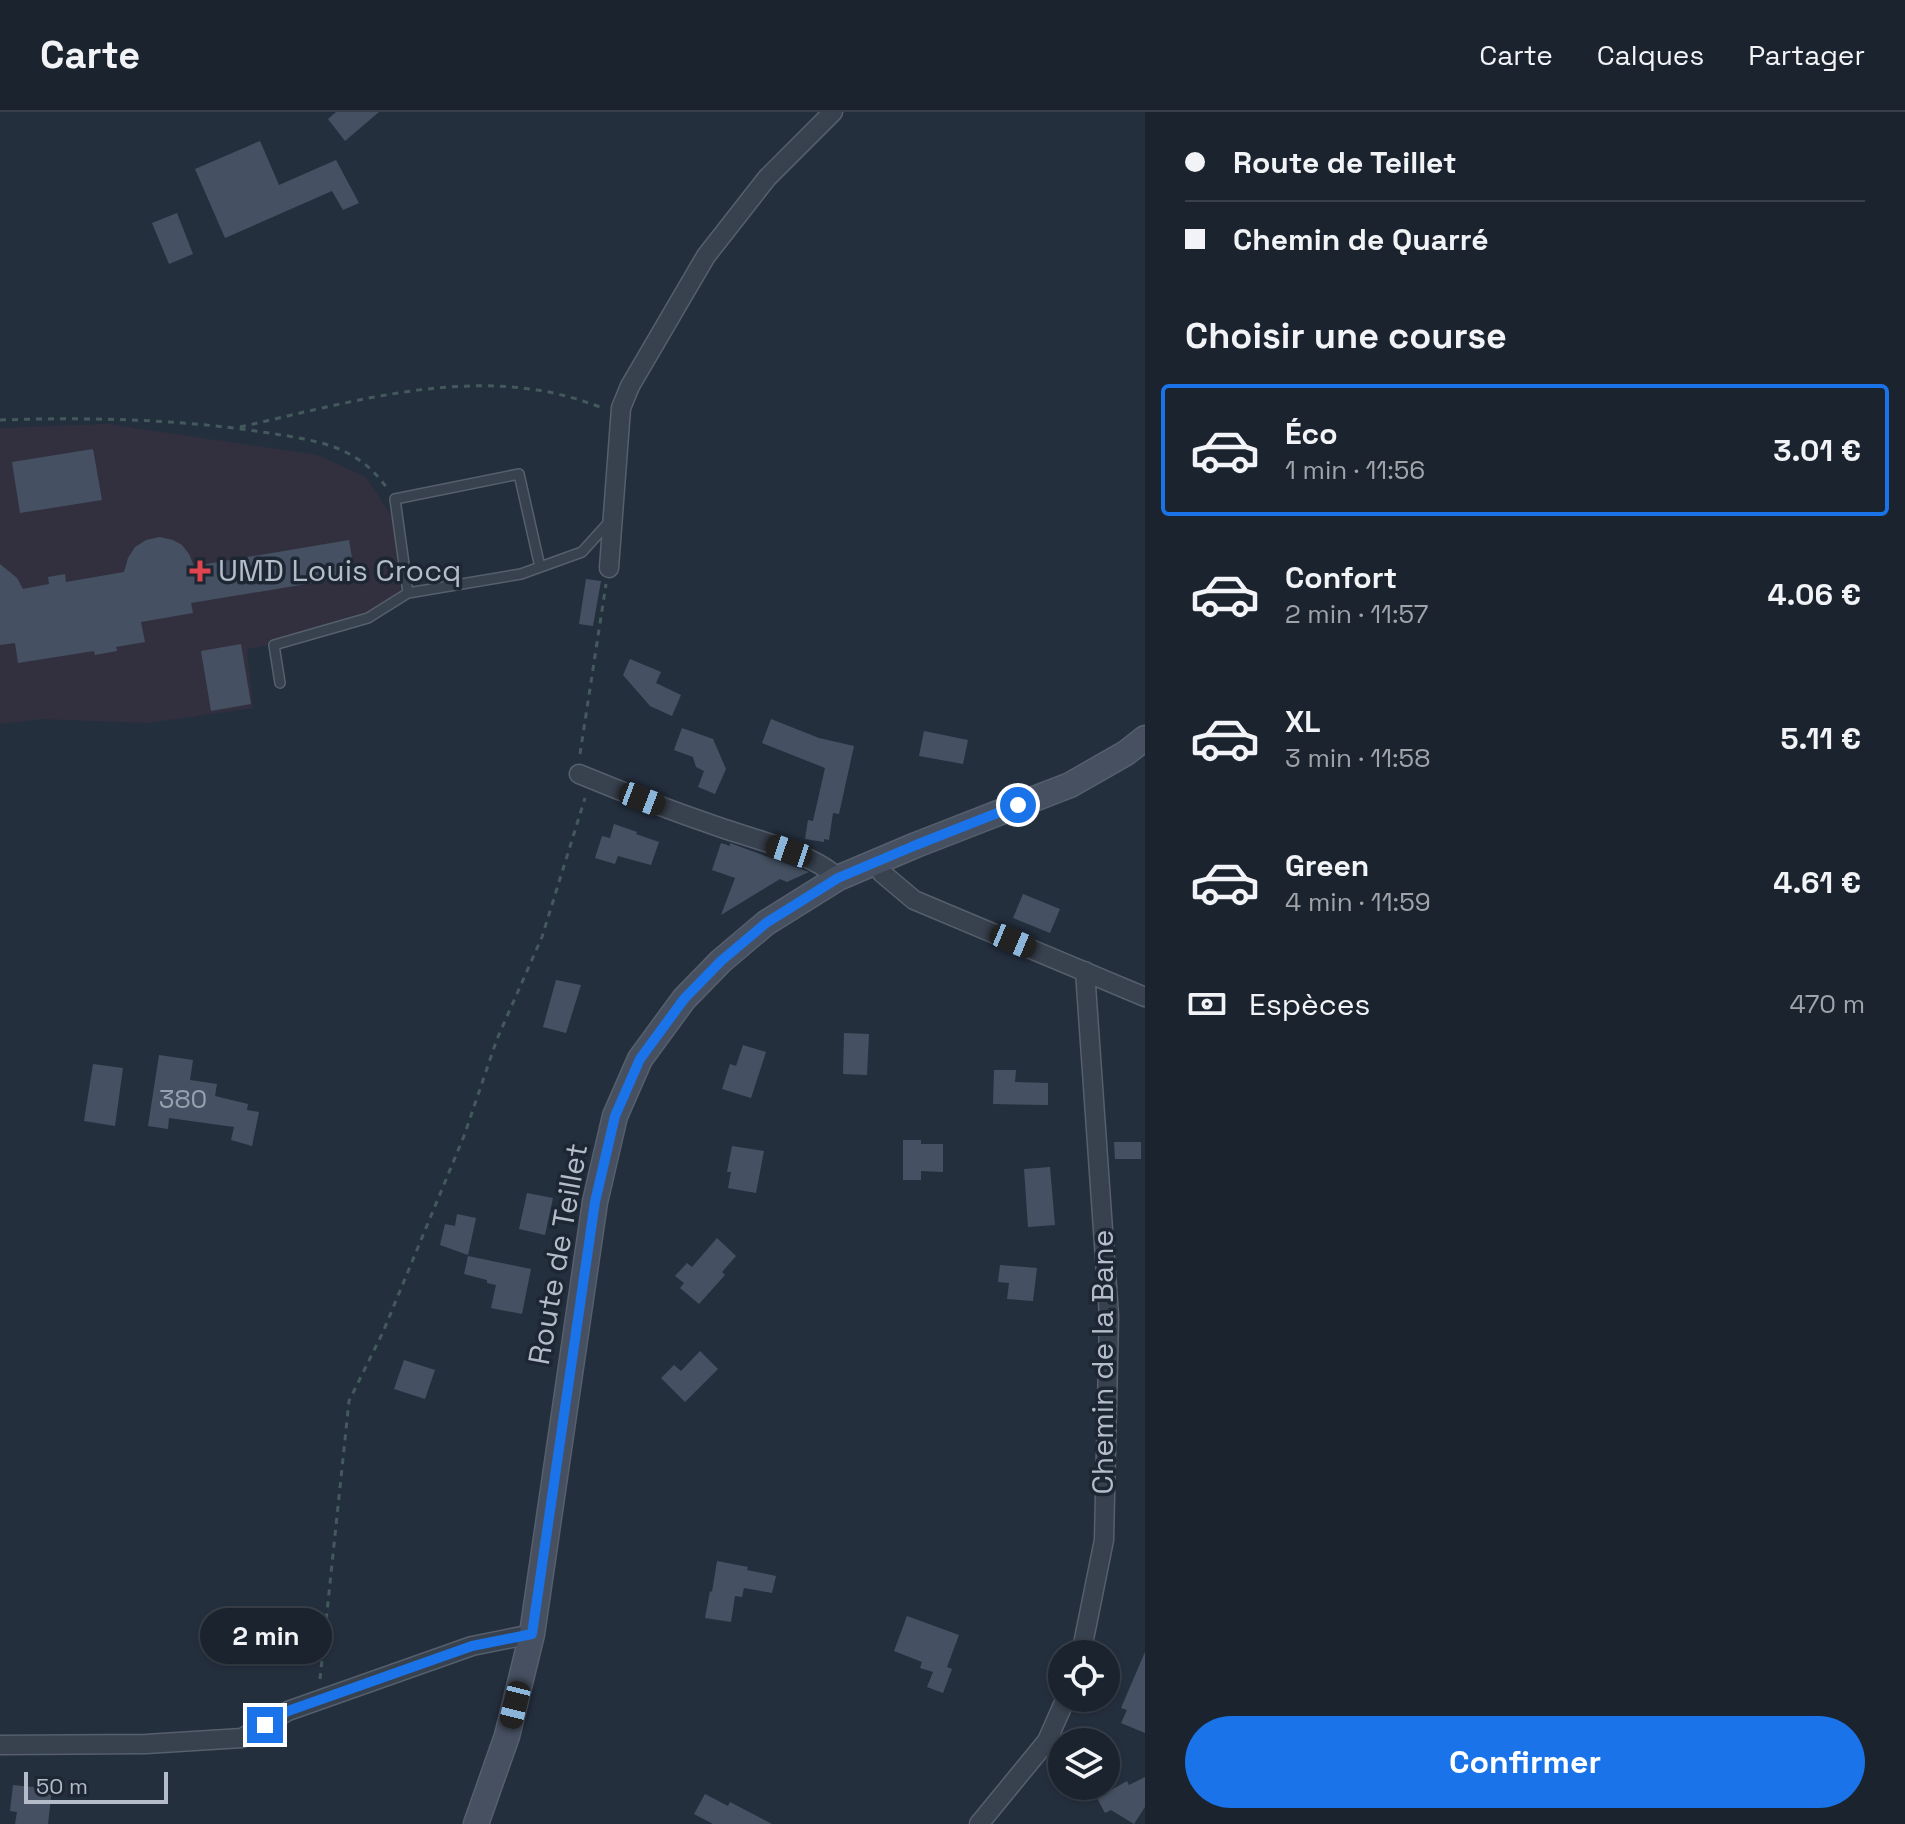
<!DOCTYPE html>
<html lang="fr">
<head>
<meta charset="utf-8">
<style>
  body { margin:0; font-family:"Space Grotesk",sans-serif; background:#282f3a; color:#f1f3f6; height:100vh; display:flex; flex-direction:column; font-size:30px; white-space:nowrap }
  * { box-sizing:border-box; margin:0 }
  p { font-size:26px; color:#a0a4aa }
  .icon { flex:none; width:44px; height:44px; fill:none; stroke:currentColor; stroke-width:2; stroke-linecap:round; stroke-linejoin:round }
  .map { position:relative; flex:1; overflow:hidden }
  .panel { display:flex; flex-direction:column; background:#1b232e; width:760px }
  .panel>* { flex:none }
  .hud { display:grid; align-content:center; height:176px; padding:0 40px; background:#1b232e }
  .fabs { position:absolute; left:1048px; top:1528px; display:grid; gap:16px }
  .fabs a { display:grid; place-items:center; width:72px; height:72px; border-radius:50%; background:#1b232e; box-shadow:0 2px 6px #0004,0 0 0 2px #39404a; font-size:40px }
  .scale { position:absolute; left:24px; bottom:20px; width:144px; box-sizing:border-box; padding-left:8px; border:4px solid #b4bcc9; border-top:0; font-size:22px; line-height:28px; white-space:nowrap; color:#b4bcc9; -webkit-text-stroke:6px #1d2633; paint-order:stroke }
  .end { position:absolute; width:36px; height:36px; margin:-18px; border:10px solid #1a73e8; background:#fff; box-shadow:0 0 0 4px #fff }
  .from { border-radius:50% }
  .bubble { position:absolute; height:56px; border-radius:28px; background:#1b232e; box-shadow:0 2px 6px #0004,0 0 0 2px #39404a; font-size:26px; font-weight:800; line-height:56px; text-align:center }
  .car { position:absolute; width:24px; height:48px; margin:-24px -12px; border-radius:10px; box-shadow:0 0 6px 2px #0007; background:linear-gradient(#222 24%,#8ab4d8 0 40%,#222 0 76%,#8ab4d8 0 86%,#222 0) }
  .hud b { display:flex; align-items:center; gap:28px; height:76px; font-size:30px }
  .hud b+b { border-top:2px solid #39404a }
  .hud i { width:20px; height:20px; background:#f1f3f6 }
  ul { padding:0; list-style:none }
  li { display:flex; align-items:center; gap:24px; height:132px; margin:0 16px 12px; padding:0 24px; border:4px solid transparent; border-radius:8px }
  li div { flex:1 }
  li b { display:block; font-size:30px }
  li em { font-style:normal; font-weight:800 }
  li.current { border-color:#1a73e8 }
  li>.icon { width:72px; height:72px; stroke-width:1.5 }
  h2 { padding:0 40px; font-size:36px; line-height:96px }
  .pay { display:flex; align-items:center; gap:20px; height:88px; padding:0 40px; font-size:30px }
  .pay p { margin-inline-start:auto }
  .primary-button { display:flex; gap:16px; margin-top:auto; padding:16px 40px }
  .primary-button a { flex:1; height:92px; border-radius:48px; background:#1a73e8; color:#fff; font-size:32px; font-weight:800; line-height:92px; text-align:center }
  header { display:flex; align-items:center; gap:48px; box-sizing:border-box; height:112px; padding:0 40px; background:#1b232e; border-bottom:2px solid #39404a }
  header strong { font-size:38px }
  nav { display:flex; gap:44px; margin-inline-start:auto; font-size:28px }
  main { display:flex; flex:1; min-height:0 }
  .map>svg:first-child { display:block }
  .medical { fill:#32303f }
  .building { fill:#455162 }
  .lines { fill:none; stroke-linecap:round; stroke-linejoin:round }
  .service-casing { stroke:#565f6c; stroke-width:12 }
  .minor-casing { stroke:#565f6c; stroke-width:21 }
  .secondary-casing { stroke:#565f6c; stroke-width:27 }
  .path { stroke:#44595c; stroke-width:3; stroke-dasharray:6 6; stroke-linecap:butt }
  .service { stroke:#38414e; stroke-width:9 }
  .minor { stroke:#38414e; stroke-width:18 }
  .secondary { stroke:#465061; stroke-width:24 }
  .route { stroke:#1a73e8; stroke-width:10 }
  .health-dot { fill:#e0444e; stroke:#1d2633; stroke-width:3 }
  .labels { text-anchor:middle; stroke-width:7; stroke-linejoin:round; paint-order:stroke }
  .number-label { font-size:26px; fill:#98a1af }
  .poi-label { font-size:30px; fill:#b4bcc9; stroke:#1d2633; text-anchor:start }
  .street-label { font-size:30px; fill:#b4bcc9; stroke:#1d2633 }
</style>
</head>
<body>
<header>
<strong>Carte</strong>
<nav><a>Carte</a><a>Calques</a><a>Partager</a></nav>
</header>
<main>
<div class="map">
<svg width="1145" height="1712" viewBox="0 0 1145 1712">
  <rect width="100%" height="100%" fill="#242f3e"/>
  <path class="medical" d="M107,312l211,31 48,22 26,40 6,29 3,49 -18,20 -37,16 -99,18 6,59 -105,15 -106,-4 -42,5v-296z"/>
  <path class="building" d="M336,0h43l-34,29 -17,-22z
    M260,29l19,44 57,-25 23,43 -16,7 -11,-19 -107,47 -30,-69z
    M177,101l16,41 -24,10 -17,-41z
    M93,337l9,51 -82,13 -8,-51z
    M160,425l13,3 9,5 7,9 5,12 155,-26 6,36 -164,27 2,10 -52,9 4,20 -29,5 1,4 -22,4 -1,-4 -76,12 -3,-20 -15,2v-81l17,14 6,11 26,-5 -1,-7 17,-3 1,8 58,-10 4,-14 7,-11 11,-7z
    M586,467l15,2 -8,45 -14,-2z
    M241,532l10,60 -40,7 -10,-60z
    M630,547l31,13 -5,11 25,12 -9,21 -22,-10 -27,-31z
    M771,607l48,19 35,8 -15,68 -6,-1 -4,27 -5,-1v3l-19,-3 3,-19 5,1 12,-53 -63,-25z
    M682,616l31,11 13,30 -11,25 -17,-7 6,-16 -8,-4 -3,-10 -19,-7z
    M924,619l44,9 -5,24 -44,-8z
    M614,712l23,8 -1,2 23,8 -8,23 -33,-9 -3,8 -20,-6 7,-22 8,2z
    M721,731l9,3v-3l8,3 71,26 -22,10 -7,-3 -59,36 14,-37 -23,-8z
    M1023,782l37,15 -10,24 -37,-15z
    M556,868l25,5 -15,48 -23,-6z
    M844,921l25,1 -2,41 -24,-1z
    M743,933l23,7 -15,46 -29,-9 8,-25 6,2z
    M159,943l34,5 -3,20 27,4 -2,12 33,8 -1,6 12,2 -7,34 -21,-6 3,-13 -65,-9 -1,11 -20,-3z
    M93,952l30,4 -8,58 -31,-5z
    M994,958h22l-1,12 33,1v22l-55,-1z
    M903,1028h18v4h22v28l-22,-1v9h-18z
    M1114,1030h27v17h-26z
    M732,1034l32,5 -8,42 -28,-5 3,-16h-4z
    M1050,1055l5,58 -27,2 -4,-58z
    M527,1081l26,5 -8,37 -26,-6z
    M457,1102l19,4 -8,37 -28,-10 5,-21 10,2z
    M717,1126l19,18 -14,16 3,3 -26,29 -19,-16 4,-5 -9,-7 12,-13 5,4z
    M468,1144l63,13 -9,45 -31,-6 5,-23 -9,-2v-3l-23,-6z
    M1000,1153l37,3 -4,33 -26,-2 2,-16 -11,-1z
    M700,1239l18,18 -33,33 -24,-24 13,-13 7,6z
    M404,1248l31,10 -10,29 -31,-10z
    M717,1449l31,6 -1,3 29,6 -4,17 -28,-5 -2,9 -7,-1 -4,26 -26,-4 5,-27 2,1z
    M907,1504l52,19 -12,32 5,2 -9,24 -16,-6 6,-15 -13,-4 2,-6 -28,-11z
    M1145,1540v81l-24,-10 6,-13 -6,-2z
    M1145,1665v30l-11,17 -23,-14 -6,3 -8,-15 30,-17 2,4z
    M13,1673l39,4 -4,35h-33l2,-12 -7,-1z
    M705,1682l23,12 2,-4 42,22h-59l-19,-10z"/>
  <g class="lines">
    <defs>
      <path id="service" d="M408,481l-13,-94 124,-25 21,93
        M280,571l-6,-38 94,-27 40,-25 113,-19 61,-22 28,-31"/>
      <path id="minor" d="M609,456l12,-160 9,-22 76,-130 61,-78 66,-66
        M579,662c46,19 93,37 140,53 34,12 94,26 119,51
        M875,750l7,11 32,27 231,97
        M1081,1542l23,-114 5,-224 -24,-345
        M0,1633l146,-1 96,-6 46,-27 184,-65 60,-12
        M979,1712l68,-83 19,-43"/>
      <path id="secondary" d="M476,1712l31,-88 25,-102 63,-432 20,-86 25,-57 44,-60 37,-38 45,-38 72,-45 78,-33 154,-60 56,-32 19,-15"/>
    </defs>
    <use href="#service" class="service-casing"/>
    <use href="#minor" class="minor-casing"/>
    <use href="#secondary" class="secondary-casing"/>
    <path class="path" d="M0,308c92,-3 184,-1 275,14 26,4 59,9 81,24 12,7 23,19 31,30
      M240,315c117,-26 245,-67 362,-19
      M580,642l26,-170
      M320,1567l29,-278 34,-69 81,-196 33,-97 45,-102 43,-139"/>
    <use href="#service" class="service"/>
    <use href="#minor" class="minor"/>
    <use href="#secondary" class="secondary"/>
  </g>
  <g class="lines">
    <path class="route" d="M265,1613l23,-14 184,-65 60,-12 63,-432 20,-86 25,-57 44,-60 37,-38 45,-38 72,-45 78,-33 102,-40"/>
  </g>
  <path class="health-dot" d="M196 447h8v8h8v8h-8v8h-8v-8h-8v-8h8z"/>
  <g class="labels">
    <g class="number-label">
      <text x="183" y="996">380</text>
    </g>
    <g class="poi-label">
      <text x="218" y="469">UMD Louis Crocq</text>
    </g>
    <g class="street-label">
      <text transform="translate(558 1142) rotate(-80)" y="10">Route de Teillet</text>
      <text transform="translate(1103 1250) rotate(-90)" y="10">Chemin de la Bane</text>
    </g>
  </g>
</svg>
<div class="fabs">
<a><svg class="icon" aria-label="locate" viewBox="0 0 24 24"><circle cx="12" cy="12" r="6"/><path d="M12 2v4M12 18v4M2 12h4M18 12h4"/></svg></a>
<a><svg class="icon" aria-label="layers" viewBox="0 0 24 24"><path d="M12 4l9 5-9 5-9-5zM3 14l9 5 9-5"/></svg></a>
</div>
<div class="scale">50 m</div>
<i class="end from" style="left:1018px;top:693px"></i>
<i class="end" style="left:265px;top:1613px"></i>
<div class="bubble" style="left:200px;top:1496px;width:132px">2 min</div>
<i class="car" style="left:642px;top:687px;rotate:111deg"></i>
<i class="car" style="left:789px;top:739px;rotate:289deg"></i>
<i class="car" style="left:1013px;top:829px;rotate:113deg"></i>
<i class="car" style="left:515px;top:1593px;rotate:194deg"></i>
</div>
<section class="panel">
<div class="hud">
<b><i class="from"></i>Route de Teillet</b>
<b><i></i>Chemin de Quarré</b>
</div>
<h2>Choisir une course</h2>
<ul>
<li class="current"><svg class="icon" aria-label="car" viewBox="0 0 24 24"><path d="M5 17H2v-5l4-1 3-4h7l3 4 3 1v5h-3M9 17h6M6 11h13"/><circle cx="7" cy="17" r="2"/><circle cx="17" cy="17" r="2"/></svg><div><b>Éco</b><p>1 min · 11:56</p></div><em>3.01 €</em></li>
<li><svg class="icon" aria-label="car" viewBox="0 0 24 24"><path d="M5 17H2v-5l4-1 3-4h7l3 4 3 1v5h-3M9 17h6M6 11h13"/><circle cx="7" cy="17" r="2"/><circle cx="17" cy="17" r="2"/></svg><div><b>Confort</b><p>2 min · 11:57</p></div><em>4.06 €</em></li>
<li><svg class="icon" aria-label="car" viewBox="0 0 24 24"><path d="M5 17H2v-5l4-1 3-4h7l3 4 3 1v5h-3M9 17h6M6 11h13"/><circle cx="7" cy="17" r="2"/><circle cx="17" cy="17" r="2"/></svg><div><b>XL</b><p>3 min · 11:58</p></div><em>5.11 €</em></li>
<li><svg class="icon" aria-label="car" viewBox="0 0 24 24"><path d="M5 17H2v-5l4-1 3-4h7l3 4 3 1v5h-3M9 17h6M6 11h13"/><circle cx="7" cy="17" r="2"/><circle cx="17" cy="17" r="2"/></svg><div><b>Green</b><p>4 min · 11:59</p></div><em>4.61 €</em></li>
</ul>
<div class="pay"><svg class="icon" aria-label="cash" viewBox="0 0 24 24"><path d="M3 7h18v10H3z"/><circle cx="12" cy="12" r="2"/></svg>Espèces<p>470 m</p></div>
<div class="primary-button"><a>Confirmer</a></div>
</section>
</main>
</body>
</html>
